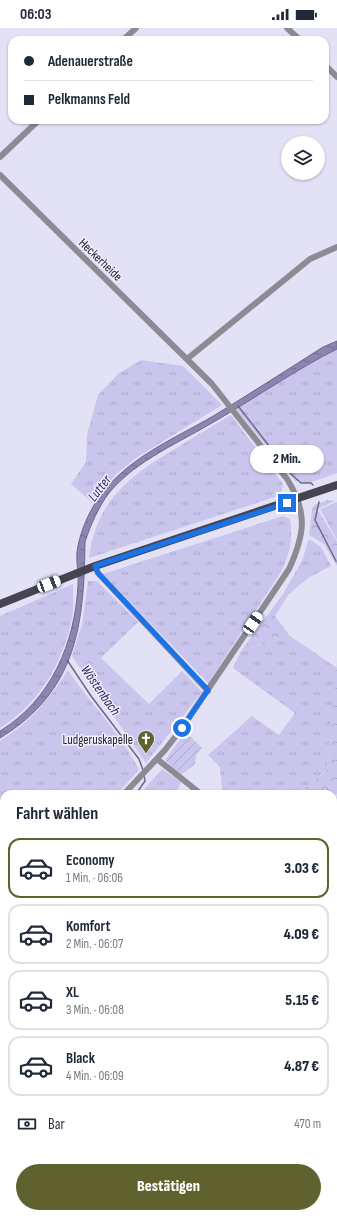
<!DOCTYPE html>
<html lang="de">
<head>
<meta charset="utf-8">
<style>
  body { margin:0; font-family:"Sofia Sans Condensed",sans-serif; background:#f6f6f7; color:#1f2937; height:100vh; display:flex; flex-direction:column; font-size:15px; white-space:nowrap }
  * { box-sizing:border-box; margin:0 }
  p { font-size:13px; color:#747a83 }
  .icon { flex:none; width:22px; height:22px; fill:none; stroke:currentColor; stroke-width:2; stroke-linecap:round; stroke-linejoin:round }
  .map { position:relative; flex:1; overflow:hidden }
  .sheet { position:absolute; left:0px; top:762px; width:337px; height:428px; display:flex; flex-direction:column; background:#fff; border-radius:12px 12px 0 0; box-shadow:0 1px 3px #0004 }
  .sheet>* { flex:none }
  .guide { position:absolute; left:8px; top:8px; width:321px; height:88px; border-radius:12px; box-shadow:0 1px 3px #0004; display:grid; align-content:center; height:88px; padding:0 16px; background:#fff }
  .controls { position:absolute; left:281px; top:108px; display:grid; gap:8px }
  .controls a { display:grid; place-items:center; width:44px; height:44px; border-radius:50%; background:#fff; box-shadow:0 1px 3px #0004; font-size:20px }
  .end { position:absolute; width:18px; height:18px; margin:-9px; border:5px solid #1a73e8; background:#fff; box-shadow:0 0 0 2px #fff }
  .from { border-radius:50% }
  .bubble { position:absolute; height:28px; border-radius:14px; background:#fff; box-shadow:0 1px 3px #0004; font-size:13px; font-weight:800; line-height:28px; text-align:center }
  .car { position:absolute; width:12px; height:24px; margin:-12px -6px; border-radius:5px; box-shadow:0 0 3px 1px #0007; background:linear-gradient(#fff 24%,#345 0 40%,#fff 0 76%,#345 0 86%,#fff 0) }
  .guide b { display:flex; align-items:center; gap:14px; height:38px; font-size:15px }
  .guide b+b { border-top:1px solid #e0e1e3 }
  .guide i { width:10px; height:10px; background:#1f2937 }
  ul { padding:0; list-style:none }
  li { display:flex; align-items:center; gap:12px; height:60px; margin:0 8px 6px; padding:0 8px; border:2px solid #e0e1e3; border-radius:12px }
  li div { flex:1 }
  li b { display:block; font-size:15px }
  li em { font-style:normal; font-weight:800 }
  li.current { border-color:#5f612e }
  li>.icon { width:36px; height:36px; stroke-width:1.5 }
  h2 { padding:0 16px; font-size:18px; line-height:48px }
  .pay { display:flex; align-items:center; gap:10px; height:44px; padding:0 16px; font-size:15px }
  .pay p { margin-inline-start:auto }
  .action { display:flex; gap:8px; margin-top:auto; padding:8px 16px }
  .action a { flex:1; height:46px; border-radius:24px; background:#5f612e; color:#fff; font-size:16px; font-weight:800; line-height:46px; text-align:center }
  .status { display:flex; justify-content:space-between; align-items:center; height:28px; padding:0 20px; background:#fff; direction:ltr }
  .status svg { height:11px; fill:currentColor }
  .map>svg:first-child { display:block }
  .grass { fill:url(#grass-tufts) }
  .forest { fill:url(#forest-crowns) }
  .garden { fill:url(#garden-furrows) }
  .water { fill:url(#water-ripples); stroke:#6d6889 }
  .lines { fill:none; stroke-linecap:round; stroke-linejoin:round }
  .stream { stroke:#6d6889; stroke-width:1.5 }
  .minor { stroke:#8c8b93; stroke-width:6 }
  .major { stroke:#464452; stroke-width:8 }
  .rail { stroke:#605f6a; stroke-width:1.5 }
  .route { stroke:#1a73e8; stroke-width:5 }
  .labels { text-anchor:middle; stroke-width:3; stroke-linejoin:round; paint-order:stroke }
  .street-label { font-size:13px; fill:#26252c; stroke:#f0efff }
  .poi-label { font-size:13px; fill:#26252c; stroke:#f0efff; text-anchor:end }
  .water-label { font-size:14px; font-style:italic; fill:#2e2057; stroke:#f0efff }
</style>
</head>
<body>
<div class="status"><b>06:03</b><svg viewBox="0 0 49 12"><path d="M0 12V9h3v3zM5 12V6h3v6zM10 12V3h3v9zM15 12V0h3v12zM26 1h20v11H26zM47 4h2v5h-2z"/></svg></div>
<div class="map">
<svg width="337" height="1190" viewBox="0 0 337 1190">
  <defs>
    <pattern id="grass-tufts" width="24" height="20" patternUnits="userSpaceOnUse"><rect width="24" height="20" fill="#c9c5ec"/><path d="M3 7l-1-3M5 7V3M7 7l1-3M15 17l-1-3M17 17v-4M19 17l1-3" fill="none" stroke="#aca9cb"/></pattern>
    <pattern id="forest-crowns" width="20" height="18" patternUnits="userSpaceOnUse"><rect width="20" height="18" fill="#c9c5ec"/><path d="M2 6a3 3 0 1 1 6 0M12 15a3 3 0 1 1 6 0" fill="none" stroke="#aca9cb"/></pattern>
    <pattern id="garden-furrows" width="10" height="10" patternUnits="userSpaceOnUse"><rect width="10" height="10" fill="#c9c5ec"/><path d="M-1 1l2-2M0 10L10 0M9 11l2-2" fill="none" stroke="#aca9cb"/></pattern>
    <pattern id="water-ripples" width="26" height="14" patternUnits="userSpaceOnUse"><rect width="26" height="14" fill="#8b85b1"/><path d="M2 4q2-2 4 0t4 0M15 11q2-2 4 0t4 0" fill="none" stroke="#716d90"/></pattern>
  </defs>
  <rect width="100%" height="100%" fill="#e3e1f5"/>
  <path class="grass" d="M337,321v124l-28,10 -14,-2 -59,-72 65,-42z
    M141,332l42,6 39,39 -86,53 -21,17 -22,28 -22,-19 15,-22 1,-27 11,-40 20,-21z
    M231,387l52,69 -2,11 -192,63c7,-56 39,-81 84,-108 19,-12 38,-23 58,-35z
    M337,474v38l-17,-31z
    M283,488l7,3c3,20 0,35 -9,53l-73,111 -105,-109z
    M309,511l12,8 10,19 -23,12 -19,16h-6l19,-33z
    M88,553h9l41,41 -37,36 48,46 33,-33 20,21 -56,71 -74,-107 10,-31z
    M73,556c0,11 1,23 -1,34 -9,45 -33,86 -72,110v-112z
    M290,608l47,32 -10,102 -30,24h-81l6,-5 -2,-22 -12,-12 44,-39 27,19 16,-22 -62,-45 8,-17z
    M68,642c22,34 54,64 71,100l-22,24h-113v57l-4,-3v-107c29,-18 50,-42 68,-71z
    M162,741l19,13 -5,12h-36z
    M333,840l4,2v147l-4,2z
    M4,990v99l-4,-4v-74z
    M337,1000v47l-4,-6v-39z
    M150,1186h57l-7,4h-57z
    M221,1186h61l6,4h-62z"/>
  <path class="forest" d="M328,472l7,1 -18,8 20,32v25l-13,-22 -15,-9 3,-25 2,-5z
    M283,566h6l-14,22 15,20 -49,15z
    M337,634v132l-4,2v-2h-36l30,-24z"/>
  <path class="garden" d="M186,704l16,16 -6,7 -1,9 -14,11 -16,-15z"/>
  <path class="water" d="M337,313v8c-42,21 -80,48 -120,71 -36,22 -81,40 -108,73 -10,13 -19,33 -24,49 -1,83 -8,149 -85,196v-7c51,-31 75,-88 78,-146 1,-11 -2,-22 -1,-33 2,-17 11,-39 21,-53 28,-41 76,-60 117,-84 36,-22 72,-45 108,-68z"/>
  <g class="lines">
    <path class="stream" d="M238,378l53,68 10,9h10l2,2
      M319,474l-4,18 21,41
      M67,632l24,36 48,63 4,11
      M136,766l9,-13 -1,-6
      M333,993l4,-3
      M0,994l4,-21"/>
    <path class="minor" d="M287,0l13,12
      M123,12l13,-12
      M325,37l12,12
      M0,129l39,-37
      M0,147l212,209 75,95c21,33 18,55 2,90l-107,159 -17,22 -41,44
      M187,331l123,-100 27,-12
      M95,538l3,7 110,118
      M157,731l44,35
      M0,868l4,3
      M0,897l4,-4
      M333,1045l4,6
      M0,1096l4,3
      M93,1186l4,4
      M116,1190l4,-4"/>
    <path class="major" d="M0,576l95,-38 242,-81"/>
    <path class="rail" d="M333,1070l4,-2
      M138,1190l7,-4"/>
  </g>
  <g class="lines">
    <path class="route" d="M182,700l26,-38 -110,-117 -3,-7 192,-63"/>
  </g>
  <defs>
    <symbol id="church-pin" viewBox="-11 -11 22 30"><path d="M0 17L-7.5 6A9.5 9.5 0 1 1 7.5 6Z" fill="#5f612e" stroke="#f0efff"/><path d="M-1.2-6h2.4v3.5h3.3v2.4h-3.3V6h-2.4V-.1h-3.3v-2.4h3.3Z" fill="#fff"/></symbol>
  </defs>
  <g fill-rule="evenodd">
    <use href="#church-pin" x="136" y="701" width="20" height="27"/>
  </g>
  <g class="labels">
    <g class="street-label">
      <text transform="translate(101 231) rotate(44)" y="5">Heckerheide</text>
    </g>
    <g class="poi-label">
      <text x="133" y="716">Ludgeruskapelle</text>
    </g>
    <g class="water-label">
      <text transform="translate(99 460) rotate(-53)" y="5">Lutter</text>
      <text transform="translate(101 662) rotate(55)" y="5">Wöstenbach</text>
    </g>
  </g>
</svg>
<div class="controls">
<a><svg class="icon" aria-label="layers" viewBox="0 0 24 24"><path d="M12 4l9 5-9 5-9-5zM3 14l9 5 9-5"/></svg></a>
</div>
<i class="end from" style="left:182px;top:700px"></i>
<i class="end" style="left:287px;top:475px"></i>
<div class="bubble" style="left:250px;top:417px;width:74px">2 Min.</div>
<i class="car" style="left:49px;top:556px;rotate:69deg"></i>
<i class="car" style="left:253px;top:595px;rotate:34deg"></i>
<div class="guide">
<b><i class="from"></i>Adenauerstraße</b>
<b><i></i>Pelkmanns Feld</b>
</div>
<section class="sheet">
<h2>Fahrt wählen</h2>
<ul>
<li class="current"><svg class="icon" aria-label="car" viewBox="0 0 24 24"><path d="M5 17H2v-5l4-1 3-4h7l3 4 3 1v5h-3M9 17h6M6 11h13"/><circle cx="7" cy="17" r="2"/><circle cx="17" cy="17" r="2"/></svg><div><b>Economy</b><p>1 Min. · 06:06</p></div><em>3.03 €</em></li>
<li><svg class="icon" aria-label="car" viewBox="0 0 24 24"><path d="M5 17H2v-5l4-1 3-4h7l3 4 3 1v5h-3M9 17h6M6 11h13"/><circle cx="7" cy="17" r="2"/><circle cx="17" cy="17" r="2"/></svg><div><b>Komfort</b><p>2 Min. · 06:07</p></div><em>4.09 €</em></li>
<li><svg class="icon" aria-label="car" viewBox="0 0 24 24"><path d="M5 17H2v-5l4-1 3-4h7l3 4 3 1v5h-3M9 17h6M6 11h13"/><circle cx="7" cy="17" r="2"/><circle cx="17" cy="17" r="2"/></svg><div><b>XL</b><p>3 Min. · 06:08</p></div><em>5.15 €</em></li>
<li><svg class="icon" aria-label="car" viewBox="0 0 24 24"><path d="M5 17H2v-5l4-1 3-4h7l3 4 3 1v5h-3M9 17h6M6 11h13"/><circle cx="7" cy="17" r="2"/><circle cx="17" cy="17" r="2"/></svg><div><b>Black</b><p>4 Min. · 06:09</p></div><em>4.87 €</em></li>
</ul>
<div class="pay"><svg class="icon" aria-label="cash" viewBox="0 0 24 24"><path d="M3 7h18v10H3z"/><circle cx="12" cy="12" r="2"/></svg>Bar<p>470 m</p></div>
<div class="action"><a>Bestätigen</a></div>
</section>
</div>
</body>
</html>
